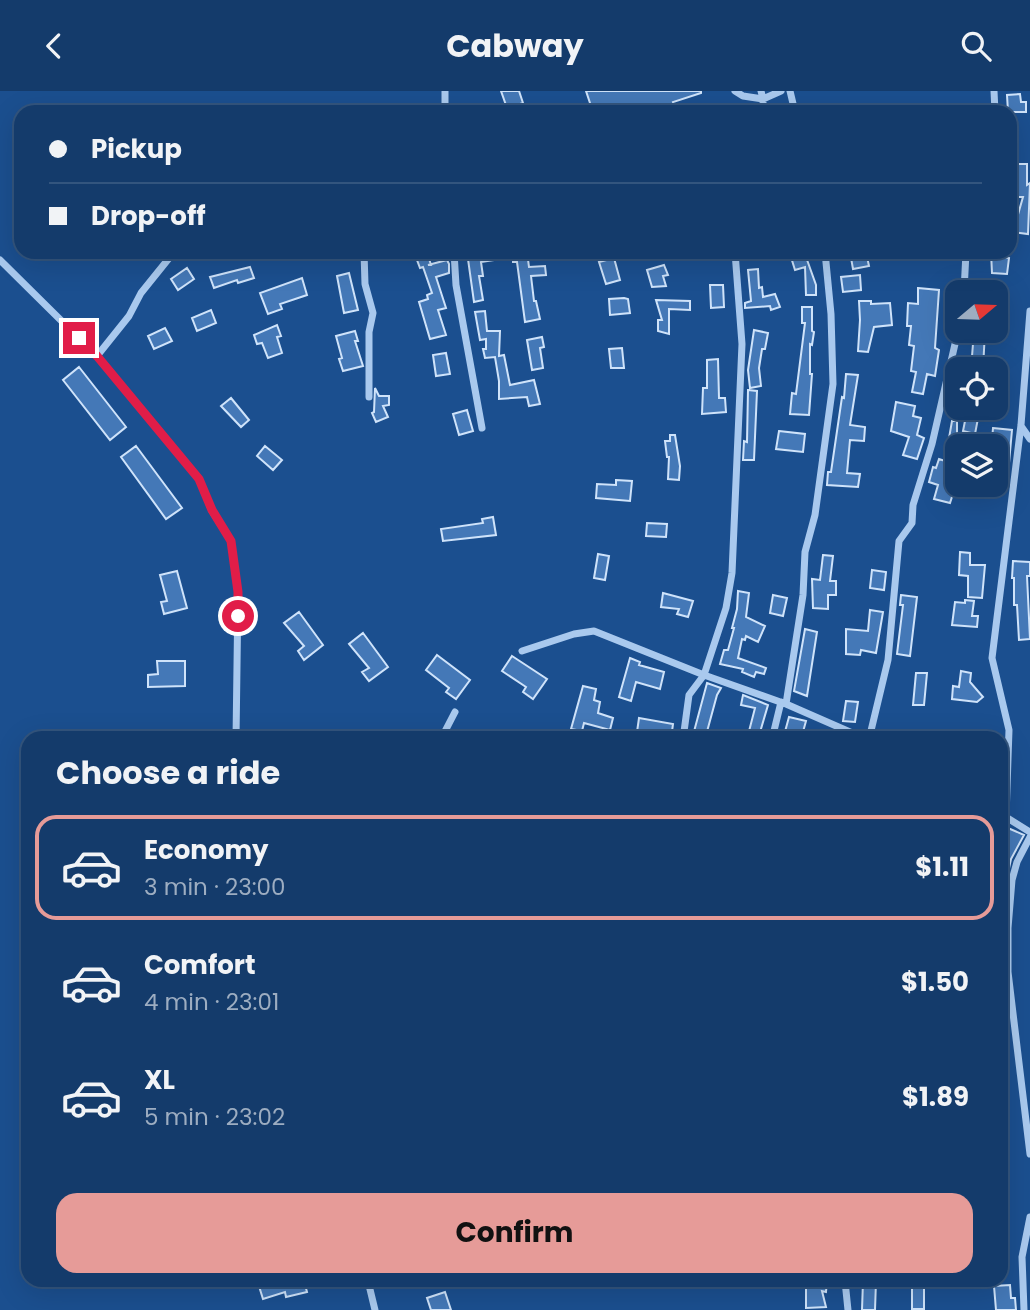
<!DOCTYPE html>
<html lang="en">
<head>
<meta charset="utf-8">
<style>
  body { margin:0; font-family:Poppins,sans-serif; background:#214673; color:#f1f3f6; height:100vh; display:flex; flex-direction:column; font-size:26px; white-space:nowrap }
  * { box-sizing:border-box; margin:0 }
  p { font-size:23px; color:#9dadc1 }
  .icon { flex:none; width:38px; height:38px; fill:none; stroke:currentColor; stroke-width:2; stroke-linecap:round; stroke-linejoin:round }
  .map { position:relative; flex:1; overflow:hidden }
  .side { position:absolute; left:21px; top:640px; width:987px; height:556px; display:flex; flex-direction:column; background:#143b6b; border-radius:21px; box-shadow:0 7px 28px #0002,0 0 0 2px #33557e }
  .side>* { flex:none }
  .hud { position:absolute; left:14px; top:14px; width:1003px; height:154px; border-radius:21px; box-shadow:0 7px 28px #0002,0 0 0 2px #33557e; display:grid; align-content:center; height:154px; padding:0 35px; background:#143b6b }
  .needle { width:46px; rotate:71deg }
  .fabs { position:absolute; left:945px; top:189px; display:grid; gap:14px }
  .fabs a { display:grid; place-items:center; width:63px; height:63px; border-radius:14px; background:#143b6b; box-shadow:0 7px 28px #0002,0 0 0 2px #33557e; font-size:35px }
  .end { position:absolute; width:32px; height:32px; margin:-16px; border:9px solid #e11d48; background:#fff; box-shadow:0 0 0 4px #fff }
  .from { border-radius:50% }
  .hud b { display:flex; align-items:center; gap:24px; height:66px; font-size:26px }
  .hud b+b { border-top:2px solid #33557e }
  .hud i { width:18px; height:18px; background:#f1f3f6 }
  ul { padding:0; list-style:none }
  li { display:flex; align-items:center; gap:21px; height:105px; margin:0 14px 10px; padding:0 21px; border:4px solid transparent; border-radius:21px }
  li div { flex:1 }
  li b { display:block; font-size:26px }
  li em { font-style:normal; font-weight:700 }
  li.current { border-color:#e69b98 }
  li>.icon { width:63px; height:63px; stroke-width:1.5 }
  h2 { padding:0 35px; font-size:32px; line-height:84px }
  .cta { display:flex; gap:14px; margin-top:auto; padding:14px 35px }
  .cta a { flex:1; height:80px; border-radius:21px; background:#e69b98; color:#111; font-size:28px; font-weight:700; line-height:80px; text-align:center }
  header { display:flex; justify-content:space-between; align-items:center; height:91px; padding:0 35px; background:#143b6b; font-size:32px; font-weight:700 }
  .map>svg:first-child { display:block }
  .building { fill:#4478b7; stroke:#cfe3fa; stroke-width:2 }
  .lines { fill:none; stroke-linecap:round; stroke-linejoin:round }
  .street { stroke:#a9c9ee; stroke-width:7 }
  .route { stroke:#e11d48; stroke-width:9 }
</style>
</head>
<body>
<header><svg class="icon" aria-label="back" viewBox="0 0 24 24"><path d="M15 5l-7 7 7 7"/></svg>Cabway<svg class="icon" aria-label="search" viewBox="0 0 24 24"><circle cx="10" cy="10" r="6"/><path d="M15 15l6 6"/></svg></header>
<div class="map">
<svg width="1030" height="1219" viewBox="0 0 1030 1219">
  <rect width="100%" height="100%" fill="#1b4f8f"/>
  <path class="building" d="M501,0h18l4,12 -16,5z
    M586,0h115v2l-28,9 2,5 -16,5h-66z
    M1020,3l1,8h5v10h-18l-1,-17z
    M1018,73h9v21l3,-2 -2,51 -15,-2 10,-35h-13v-12h8z
    M414,161h13l4,13h-3l19,-5 2,4v9l-13,4 10,31 -8,2 8,25 -16,4 -11,-37 9,-3 -1,-4 5,-2 -9,-26 -3,1z
    M467,161h40l1,6 -27,4 2,14h-4l4,24 -9,2z
    M513,161h14l2,15 16,-1 1,9 -15,1 3,25h2l4,18 -15,3 -8,-60h-4z
    M795,161h6l2,6 3,-1 10,28v10h-10l-1,-28 -10,3 -5,-16z
    M850,161h16l3,14 -16,3z
    M991,161h11v5l7,1 -2,16 -15,-1z
    M614,167l6,22 -14,4 -7,-22z
    M664,174l4,10 -5,1 3,10 -14,1 -5,-17z
    M250,176l4,11 -16,5 -1,-3 -23,8 -4,-11z
    M187,177l7,11 -16,11 -7,-11z
    M758,178l1,19 3,-1 1,10 12,-3 5,13 -9,3 -1,-4 -25,2v-5l6,-2 -3,-31z
    M349,182l9,37 -14,3 -7,-37z
    M860,184l1,15 -18,2 -2,-15z
    M302,187l5,17 -27,9 2,5 -14,5 -8,-21z
    M710,194h13l1,22 -13,1z
    M918,197l21,2 -4,58 4,2 -4,26 -8,-2 -4,20 -11,-2 4,-20 -5,-1 3,-25 -5,-1 2,-19h-4l1,-23 10,1z
    M624,207l4,1 2,14 -20,2 -1,-16z
    M656,209l34,1v9l-21,-1v25l-11,-3v-11h4z
    M859,210h12v3l19,-1 2,22 -18,2 -6,25 -10,-1 2,-31z
    M802,216h10v24l2,1 -2,13 -2,-1v30h2l-3,41 -19,-1 2,-21 4,1 9,-71h-3z
    M211,219l5,13 -19,8 -5,-13z
    M485,220l2,20h13l-1,25 5,-1 6,30 24,-5 6,24 -11,2 -2,-9 -28,2v-18l-4,-24 -10,1 -2,-9h3v-10l-6,1 -5,-28z
    M277,234l4,11 -4,1 5,16 -14,5 -6,-15 -5,1 -3,-9z
    M165,237l7,13 -18,8 -6,-13z
    M754,239l14,3 -3,16h-3l-3,19 2,18 -11,2 -2,-18z
    M355,240l3,10h-3l8,25 -20,5 -4,-12 3,-1 -6,-22z
    M974,240h11l-2,38h-12z
    M542,246l2,10 -4,1 3,20 -11,2 -5,-30z
    M622,257l2,20h-13l-2,-19z
    M446,262l4,21 -14,2 -3,-21z
    M718,268l1,39h6l1,14 -24,2 1,-26h4v-28z
    M79,276l47,60 -16,13 -47,-60z
    M846,283l12,1 -8,50 15,2 -1,14 -14,-1 -3,33 13,1 -2,13 -31,-2 1,-13h3l11,-75 2,1z
    M375,297l4,8h10v9l-6,1 5,11 -12,5 -4,-9 2,-1z
    M748,299l9,1 -3,69h-11l1,-19 3,1z
    M231,307l18,22 -8,7 -20,-21z
    M896,311l19,4 -2,10 8,2 -4,17 7,3 -7,21 -14,-4 6,-18 -18,-6z
    M467,319l6,21 -14,4 -6,-21z
    M967,320l12,2 -4,21 -12,-3z
    M952,330h5v17l20,3 -1,5h-19v35l-7,22 -16,-4 4,-14 -9,-3 4,-15 3,1 3,-9 6,2z
    M993,337l19,2 -3,33h-3l-6,27 -4,-1 2,-48 -6,-1z
    M779,340l26,3 -2,18 -27,-3z
    M670,344h5l5,31 -1,14 -11,-1 1,-22h-2l-2,-16h5z
    M136,355l46,62 -16,11 -45,-62z
    M265,355l17,14 -9,10 -16,-14z
    M616,389l16,1 -2,20 -34,-3 1,-14 19,1z
    M493,426l3,18 -53,6 -2,-12 42,-6 -1,-4z
    M647,432l20,1 -1,13 -20,-1z
    M960,461l10,1v12h15l-3,33 -14,-1v-21l-9,-1z
    M598,463l11,2 -4,24 -11,-2z
    M823,464l10,1 -3,25h6v14h-8v14l-15,-1 -1,-29 8,1z
    M1013,470l17,1v14h-3l3,63 -11,1 -2,-35h-3v-27h-2z
    M872,479l14,2 -2,18 -14,-2z
    M177,480l10,37 -23,6 -3,-12 6,-1 -7,-26z
    M738,500l11,2 -3,24 19,9 -7,16 -12,-6 -1,4 -3,-1 -4,19 28,10 -2,6 -8,-2 -2,5 -12,-5 1,-3 -23,-5 4,-14h4l6,-22h-2l5,-19z
    M663,502l30,8 -5,16 -11,-3 2,-5 -18,-2z
    M773,504l14,3 -4,18 -13,-3z
    M901,504l16,2 -7,59 -13,-2 6,-49h-3z
    M965,509l9,1 -2,15h6l-1,11 -25,-2 3,-23 10,1z
    M870,519l13,2 -7,41 -15,-3 -1,5 -14,-1v-25l22,2z
    M299,521l24,33 -19,15 -6,-9 6,-5 -20,-23z
    M805,538l12,3 -10,64 -13,-5z
    M363,542l25,34 -19,14 -7,-9 7,-4 -20,-24z
    M437,564l33,25 -14,19 -10,-7 3,-4 -23,-18z
    M512,565l35,23 -14,20 -10,-7 3,-5 -24,-16z
    M630,567l10,4 -1,3 25,7 -4,17 -24,-7 -5,19 -12,-4z
    M157,570h28v25l-37,1v-12l10,-1z
    M961,580l10,2 -1,9 13,15 -6,5 -25,-3 1,-13 6,1z
    M916,582h11l-3,32h-11z
    M707,592l14,5 -4,7 -12,44h-13z
    M583,595l13,3 -2,11 6,2 -2,11 15,5 -3,12 -26,-7 -2,8 -11,-2z
    M743,604l25,10 -10,34h-11l8,-31 -14,-3z
    M846,610l12,1 -3,20 -12,-1z
    M789,626l17,4 -5,18h-18z
    M639,627l34,6 -2,15h-35z
    M1001,734l23,10 -13,24 -3,14 -7,-2z
    M265,1190h39l3,11 -21,5 -1,-5 -22,7 -5,-16z
    M806,1190h21l-1,11 -4,-1 4,16 -20,1z
    M863,1190h13l-1,29h-13z
    M912,1190h12v28h-12z
    M1010,1194l1,13h4l1,12h-20l-2,-24z
    M445,1201l6,18h-20l-4,-12z"/>
  <g class="lines">
    <path class="street" d="M735,0l8,5 20,3v13
      M761,0l2,8 18,-8
      M790,0l5,21
      M994,0l1,21
      M445,21v-21
      M364,161l1,32 8,29 -4,19v65
      M454,161l2,33 26,143
      M0,169l97,96 102,123 13,32 19,30 7,51 -2,147
      M964,201l2,-40
      M97,265l32,-40 12,-23 33,-41
      M1021,335l9,13
      M522,560l52,-17 20,-3 110,44 82,29 80,35
      M786,613l17,-109 2,-43 10,-37 18,-131 -2,-70 -6,-62
      M441,648l14,-27
      M683,648l6,-44 15,-20 22,-67 6,-35 10,-229 -7,-92
      M772,648l9,-37
      M869,648l19,-79 11,-119 13,-18 1,-18 19,-61 26,-113
      M1001,723l29,18
      M1006,726l3,-87 -17,-72 29,-233 9,-114
      M1030,746l-13,25 -5,18 -4,48v44l22,182
      M368,1190l7,29
      M845,1190l3,29
      M1024,1219l-2,-53 8,-40"/>
  </g>
  <g class="lines">
    <path class="route" d="M79,247l18,18 102,123 13,31 19,31 7,51v24"/>
  </g>
</svg>
<div class="fabs">
<a><svg class="needle" viewBox="-14 -14 28 28"><path d="M0-13l5 13h-10z" fill="#e53935"/><path d="M0 13l5-13h-10z" fill="#9dadc1"/></svg></a>
<a><svg class="icon" aria-label="locate" viewBox="0 0 24 24"><circle cx="12" cy="12" r="6"/><path d="M12 2v4M12 18v4M2 12h4M18 12h4"/></svg></a>
<a><svg class="icon" aria-label="layers" viewBox="0 0 24 24"><path d="M12 4l9 5-9 5-9-5zM3 14l9 5 9-5"/></svg></a>
</div>
<i class="end from" style="left:238px;top:525px"></i>
<i class="end" style="left:79px;top:247px"></i>
<div class="hud">
<b><i class="from"></i>Pickup</b>
<b><i></i>Drop-off</b>
</div>
<section class="side">
<h2>Choose a ride</h2>
<ul>
<li class="current"><svg class="icon" aria-label="car" viewBox="0 0 24 24"><path d="M5 17H2v-5l4-1 3-4h7l3 4 3 1v5h-3M9 17h6M6 11h13"/><circle cx="7" cy="17" r="2"/><circle cx="17" cy="17" r="2"/></svg><div><b>Economy</b><p>3 min · 23:00</p></div><em>$1.11</em></li>
<li><svg class="icon" aria-label="car" viewBox="0 0 24 24"><path d="M5 17H2v-5l4-1 3-4h7l3 4 3 1v5h-3M9 17h6M6 11h13"/><circle cx="7" cy="17" r="2"/><circle cx="17" cy="17" r="2"/></svg><div><b>Comfort</b><p>4 min · 23:01</p></div><em>$1.50</em></li>
<li><svg class="icon" aria-label="car" viewBox="0 0 24 24"><path d="M5 17H2v-5l4-1 3-4h7l3 4 3 1v5h-3M9 17h6M6 11h13"/><circle cx="7" cy="17" r="2"/><circle cx="17" cy="17" r="2"/></svg><div><b>XL</b><p>5 min · 23:02</p></div><em>$1.89</em></li>
</ul>
<div class="cta"><a>Confirm</a></div>
</section>
</div>
</body>
</html>
